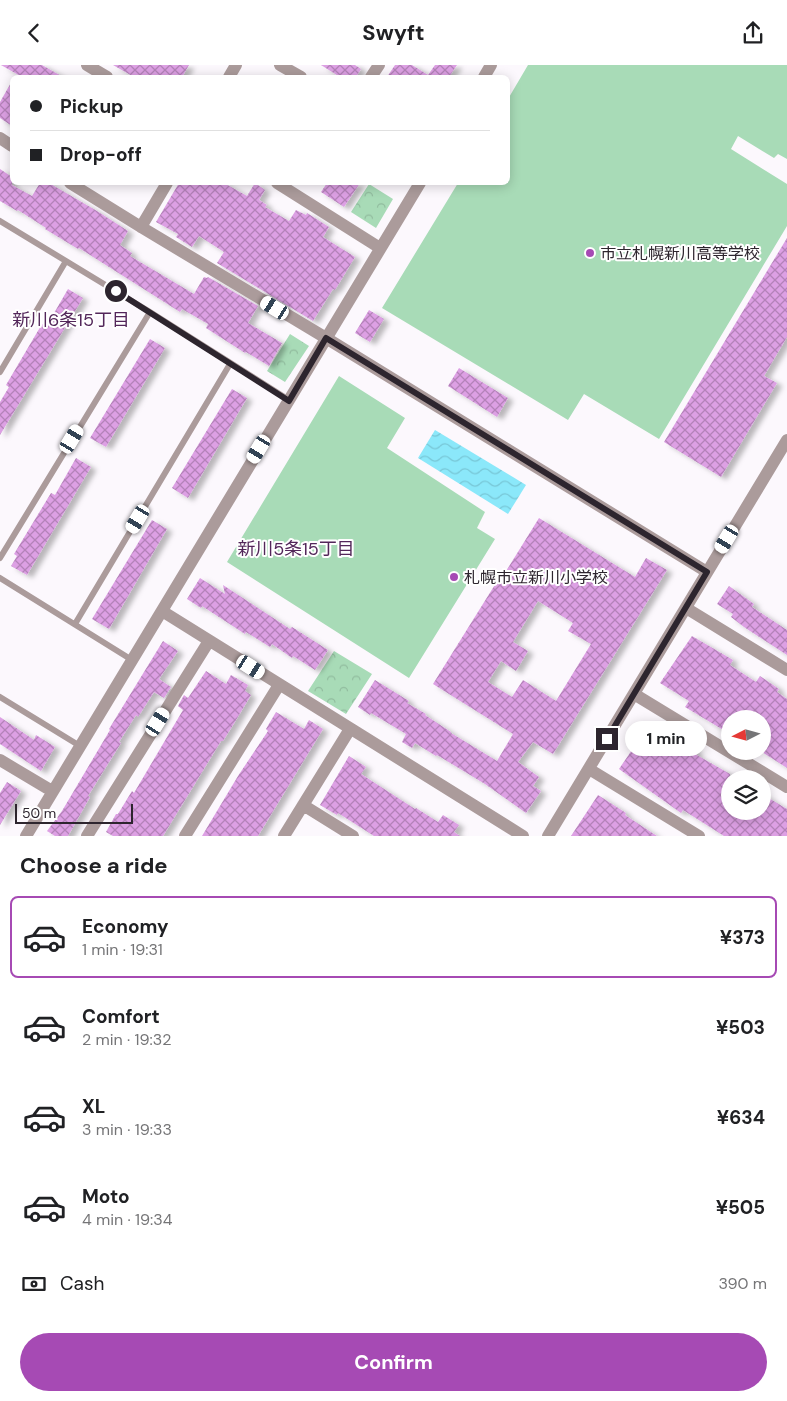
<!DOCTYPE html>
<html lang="en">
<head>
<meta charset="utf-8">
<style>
  body { margin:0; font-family:"DM Sans","Noto Sans JP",sans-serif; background:#f6f6f6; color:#202124; height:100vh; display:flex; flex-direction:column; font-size:19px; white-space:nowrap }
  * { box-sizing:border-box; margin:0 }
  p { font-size:16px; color:#757577 }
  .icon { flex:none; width:28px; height:28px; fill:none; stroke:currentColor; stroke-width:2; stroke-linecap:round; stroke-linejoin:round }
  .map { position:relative; height:771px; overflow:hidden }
  .drawer { display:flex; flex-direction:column; background:#fff; flex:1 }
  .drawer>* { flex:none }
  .top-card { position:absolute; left:10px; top:10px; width:500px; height:110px; border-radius:8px; box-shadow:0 2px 12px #0003; display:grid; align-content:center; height:110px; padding:0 20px; background:#fff }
  .needle { width:32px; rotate:264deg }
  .buttons { position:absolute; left:721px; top:645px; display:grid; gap:10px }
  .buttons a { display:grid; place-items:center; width:50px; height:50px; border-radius:50%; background:#fff; box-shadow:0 2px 12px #0003; font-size:25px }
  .scale { position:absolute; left:15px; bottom:12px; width:118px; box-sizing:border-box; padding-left:5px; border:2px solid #2d252e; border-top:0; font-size:14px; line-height:18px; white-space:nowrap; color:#2d252e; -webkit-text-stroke:4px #fff; paint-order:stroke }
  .end { position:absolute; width:22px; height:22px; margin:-11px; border:6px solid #2d252e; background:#fff; box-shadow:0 0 0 2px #fff }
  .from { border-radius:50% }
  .bubble { position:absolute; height:35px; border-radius:18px; background:#fff; box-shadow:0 2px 12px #0003; font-size:16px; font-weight:700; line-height:35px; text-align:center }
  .car { position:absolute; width:15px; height:30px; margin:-15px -8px; border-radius:6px; box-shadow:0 0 4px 1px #0007; background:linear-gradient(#fff 24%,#345 0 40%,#fff 0 76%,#345 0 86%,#fff 0) }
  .top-card b { display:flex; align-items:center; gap:18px; height:48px; font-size:19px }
  .top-card b+b { border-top:1px solid #e0e0e0 }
  .top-card i { width:12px; height:12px; background:#202124 }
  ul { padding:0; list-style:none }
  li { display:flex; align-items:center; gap:15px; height:82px; margin:0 10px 8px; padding:0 10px; border:2px solid transparent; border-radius:8px }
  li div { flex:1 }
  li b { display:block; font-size:19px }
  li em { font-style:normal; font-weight:700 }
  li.current { border-color:#a64ab4 }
  li>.icon { width:45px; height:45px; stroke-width:1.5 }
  h2 { padding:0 20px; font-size:22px; line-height:60px }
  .pay { display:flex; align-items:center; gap:12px; height:55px; padding:0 20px; font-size:19px }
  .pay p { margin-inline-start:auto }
  .cta { display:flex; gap:10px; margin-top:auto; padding:10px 20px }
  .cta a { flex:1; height:58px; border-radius:30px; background:#a64ab4; color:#fff; font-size:20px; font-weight:700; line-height:58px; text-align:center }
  header { display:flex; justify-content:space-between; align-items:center; height:65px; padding:0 20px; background:#fff; font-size:22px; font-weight:700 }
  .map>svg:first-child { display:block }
  .park { fill:url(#park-crowns) }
  .garden { fill:#a8dbb7 }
  .water { fill:url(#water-waves) }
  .building { fill:url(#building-cross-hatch); fill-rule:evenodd; filter:url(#shadow) }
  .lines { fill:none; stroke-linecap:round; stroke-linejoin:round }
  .lane { stroke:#ab9b9b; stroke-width:6 }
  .street { stroke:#ab9b9b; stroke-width:12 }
  .route { stroke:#2d252e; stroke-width:6 }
  .poi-dot { fill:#a64ab4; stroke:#fff; stroke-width:2 }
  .labels { text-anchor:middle; stroke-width:4; stroke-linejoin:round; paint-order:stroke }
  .poi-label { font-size:16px; fill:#2d252e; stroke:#fff; text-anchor:start }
  .neighbourhood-label { font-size:18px; fill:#53275a; stroke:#fff }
</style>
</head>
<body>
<header><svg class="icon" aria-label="back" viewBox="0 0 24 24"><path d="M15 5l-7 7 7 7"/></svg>Swyft<svg class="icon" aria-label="share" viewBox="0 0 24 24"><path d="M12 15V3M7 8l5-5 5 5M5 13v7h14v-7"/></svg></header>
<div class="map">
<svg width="787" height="771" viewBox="0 0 787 771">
  <defs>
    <pattern id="park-crowns" width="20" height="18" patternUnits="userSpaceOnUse" patternTransform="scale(1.25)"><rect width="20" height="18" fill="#a8dbb7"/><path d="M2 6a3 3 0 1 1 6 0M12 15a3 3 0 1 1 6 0" fill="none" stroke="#91bc9e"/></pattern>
    <pattern id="water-waves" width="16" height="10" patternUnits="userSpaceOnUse" patternTransform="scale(1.25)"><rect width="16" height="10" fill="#8be8fa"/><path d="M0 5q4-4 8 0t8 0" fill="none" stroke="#78c7d7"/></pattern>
    <pattern id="building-cross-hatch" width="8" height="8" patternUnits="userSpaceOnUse" patternTransform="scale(1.25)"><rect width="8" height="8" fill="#dda0e4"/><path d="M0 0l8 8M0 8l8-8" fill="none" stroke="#b482b9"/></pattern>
    <filter id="shadow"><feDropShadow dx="5.5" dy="3" stdDeviation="2.5" flood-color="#0004"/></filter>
  </defs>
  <rect width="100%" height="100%" fill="#fcf8fd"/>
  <path class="park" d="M369,119l24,15 -17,29 -25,-16z
    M290,269l19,12 -24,36 -18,-11z
    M334,586l38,23 -26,40 -38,-23z"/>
  <path class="garden" d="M528,0h259v94l-9,-5 -4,4 -36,-22 -7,13 56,35v42l-128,213 -75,-45 -16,26 -186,-112 76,-125h50v-84z
    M339,311l66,42 -18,30 98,64 -8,16 18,11 -86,139 -182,-116z"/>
  <path class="water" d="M435,365l91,55 -18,29 -90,-56z"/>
  <path class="building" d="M1,0h41l21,12h-41z
    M113,0h76l-7,12h-48z
    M321,0h34l6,4 -5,8h-16z
    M395,0h17l16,10 7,-10h22l-8,12h-62z
    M12,16v45l-12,-8v-16z
    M0,104l12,8v8l20,11 8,-13h9l48,28 31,20 -8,14 12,8 -2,3 64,38 10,-17 3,1 1,-1 50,29 -10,17 34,20 -13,23 -23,-14 -1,1 -39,-25 2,-4 -26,-15 -2,3 -101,-64 -1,1 -33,-20 1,-1 -28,-18 -1,1 -17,-10z
    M179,118h45l23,13 8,-13 10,7 -6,10 8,5 -2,2 24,14 7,-11 10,5 1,-2 22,14 -6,10 32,20 -20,33 -2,-1 -20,32 -96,-58 7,-11 -25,-16 -7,11 -16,-10 2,-3 -22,-12z
    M327,118h33l-16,24 -23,-15z
    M787,173v99l-23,39 13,7 -56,94 -57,-35z
    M68,224l15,9 -83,137v-33l9,-15 -3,-2 36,-61 4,3z
    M369,245l15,9 -14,23 -15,-9z
    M150,274l15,9 -59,99 -16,-9z
    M459,303l49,30 -11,19 -49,-31z
    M232,324l15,9 -59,100 -16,-10z
    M76,393l15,9 -64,108 -16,-9 6,-10 -3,-2 37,-61 4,2z
    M539,453l96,59 11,-19 21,12 -114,184 -20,-12 -15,20 21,15 -6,9 8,5 -15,22 -41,-29 -48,-29 -1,1 -21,-13 -3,5 -10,-6 4,-8 -35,-21 -1,2 -12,-8 17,-27 34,21 -2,2 19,11 -1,1 26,17v1l46,28 16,-27 -80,-50 68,-109 2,1zM538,536l35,22 -5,8 23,13 -35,57 -33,-21 -11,17 -24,-15 13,-21 15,10 12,-20 -15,-9z
    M152,455l15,9 -58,100 -17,-10z
    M200,513l25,16 -2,-9 67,44 2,-2 36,23 -13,20 -22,-14 -1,2 -20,-14 -2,3 -24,-15 -1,2 -43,-28 -1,2 -14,-9z
    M729,521l25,18 -2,3 35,23v25l-43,-28 -13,-10 2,-3 -16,-10z
    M692,571l41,24 -3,5 26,17 4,-6 19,13 -2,3 10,7v69l-25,-16v-33h-32v15l-45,-27 4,-6 -29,-18z
    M163,576l15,10 -19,28 12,8 -7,11 -10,-6 -16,25 -2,-2 -17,27 2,1 -33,53 2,1 -22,39h-13l-8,-5 15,-20 48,-81 -1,-1z
    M206,606l20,13 5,-9 17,10 -3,6 6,4 -18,30 -10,16h-2l-58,95h-50l-7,-4 10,-18h2l14,-23 2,2 49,-83 -5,-4 6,-11 4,3z
    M276,647l28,17 5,-9 14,9 -65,107h-56l36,-60 30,-45 -2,-2z
    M0,652l34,23 2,-5 19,12 -14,24 -41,-27z
    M659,656l13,8 -3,5 28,17 -2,3 35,20v37h32v-17l25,15v27h-63l-41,-26 -2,3 -62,-44 32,-47 5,4z
    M349,691l17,11 -5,7 54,35 1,-1 22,14 5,-7 16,10 -5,7 6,4h-86l-36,-23 -1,2 -17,-10z
    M7,717l14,9 -21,34v-32z
    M598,730l28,18 -1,2 32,21h-86z"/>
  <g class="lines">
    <path class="lane" d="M0,156l150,91 139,88
      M0,307l66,-111
      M0,493l150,-246
      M0,513l132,82
      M75,559l155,-260
      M0,632l80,49"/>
    <path class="street" d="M87,0l20,12
      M280,0l21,12
      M229,12l7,-12
      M371,12l8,-12
      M484,12l7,-12
      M0,73l12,8
      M70,118l71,44 185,111 381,234
      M277,118l103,65
      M141,162l26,-44
      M686,543l101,62
      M162,546l361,225
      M634,629l153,93
      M0,695l52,31
      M589,704l110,67
      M303,740l50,31
      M26,771l394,-653
      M87,771l122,-195
      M185,771l94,-151
      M284,771l66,-107
      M548,771l239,-396"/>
  </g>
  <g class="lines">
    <path class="route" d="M116,226l173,110 37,-63 381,234 -100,167"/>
  </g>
  <g class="poi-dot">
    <circle cx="590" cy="188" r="5"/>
    <circle cx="454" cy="512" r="5"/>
  </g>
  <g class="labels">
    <g class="poi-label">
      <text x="600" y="194">市立札幌新川高等学校</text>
      <text x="464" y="518">札幌市立新川小学校</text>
    </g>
    <g class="neighbourhood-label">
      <text x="71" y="261">新川6条15丁目</text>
      <text x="296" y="490">新川5条15丁目</text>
    </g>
  </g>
</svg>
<div class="buttons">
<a><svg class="needle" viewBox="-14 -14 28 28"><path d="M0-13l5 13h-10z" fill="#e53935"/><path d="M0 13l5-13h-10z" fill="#757577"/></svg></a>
<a><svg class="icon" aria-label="layers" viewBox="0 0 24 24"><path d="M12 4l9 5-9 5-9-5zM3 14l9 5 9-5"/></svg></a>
</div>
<div class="scale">50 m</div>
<i class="end from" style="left:116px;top:226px"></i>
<i class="end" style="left:607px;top:674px"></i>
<div class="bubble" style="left:625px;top:656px;width:82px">1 min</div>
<i class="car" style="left:275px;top:243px;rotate:301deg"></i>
<i class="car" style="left:72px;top:374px;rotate:31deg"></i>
<i class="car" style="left:259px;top:384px;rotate:211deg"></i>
<i class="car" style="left:138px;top:454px;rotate:211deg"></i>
<i class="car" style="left:727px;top:474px;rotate:211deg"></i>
<i class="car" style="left:251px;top:602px;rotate:122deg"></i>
<i class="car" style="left:158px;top:657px;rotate:32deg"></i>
<div class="top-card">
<b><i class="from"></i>Pickup</b>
<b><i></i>Drop-off</b>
</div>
</div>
<section class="drawer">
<h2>Choose a ride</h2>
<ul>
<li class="current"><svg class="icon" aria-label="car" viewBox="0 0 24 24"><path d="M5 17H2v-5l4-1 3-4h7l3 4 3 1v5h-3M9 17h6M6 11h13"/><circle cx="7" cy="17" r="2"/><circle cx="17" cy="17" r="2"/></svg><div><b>Economy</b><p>1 min · 19:31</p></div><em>¥373</em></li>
<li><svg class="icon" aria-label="car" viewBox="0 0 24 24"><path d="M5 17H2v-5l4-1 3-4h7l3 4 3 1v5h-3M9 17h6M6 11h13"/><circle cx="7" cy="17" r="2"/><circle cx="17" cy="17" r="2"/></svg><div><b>Comfort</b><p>2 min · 19:32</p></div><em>¥503</em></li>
<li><svg class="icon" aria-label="car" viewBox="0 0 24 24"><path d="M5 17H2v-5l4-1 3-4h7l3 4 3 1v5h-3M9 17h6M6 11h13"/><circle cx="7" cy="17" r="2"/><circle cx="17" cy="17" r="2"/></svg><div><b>XL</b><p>3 min · 19:33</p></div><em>¥634</em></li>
<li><svg class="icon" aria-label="car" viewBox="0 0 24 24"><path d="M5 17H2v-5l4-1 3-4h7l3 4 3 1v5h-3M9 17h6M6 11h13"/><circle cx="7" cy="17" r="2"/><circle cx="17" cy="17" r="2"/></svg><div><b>Moto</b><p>4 min · 19:34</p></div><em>¥505</em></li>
</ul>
<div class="pay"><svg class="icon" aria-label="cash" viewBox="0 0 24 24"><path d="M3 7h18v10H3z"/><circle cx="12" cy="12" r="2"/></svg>Cash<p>390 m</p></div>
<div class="cta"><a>Confirm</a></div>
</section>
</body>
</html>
